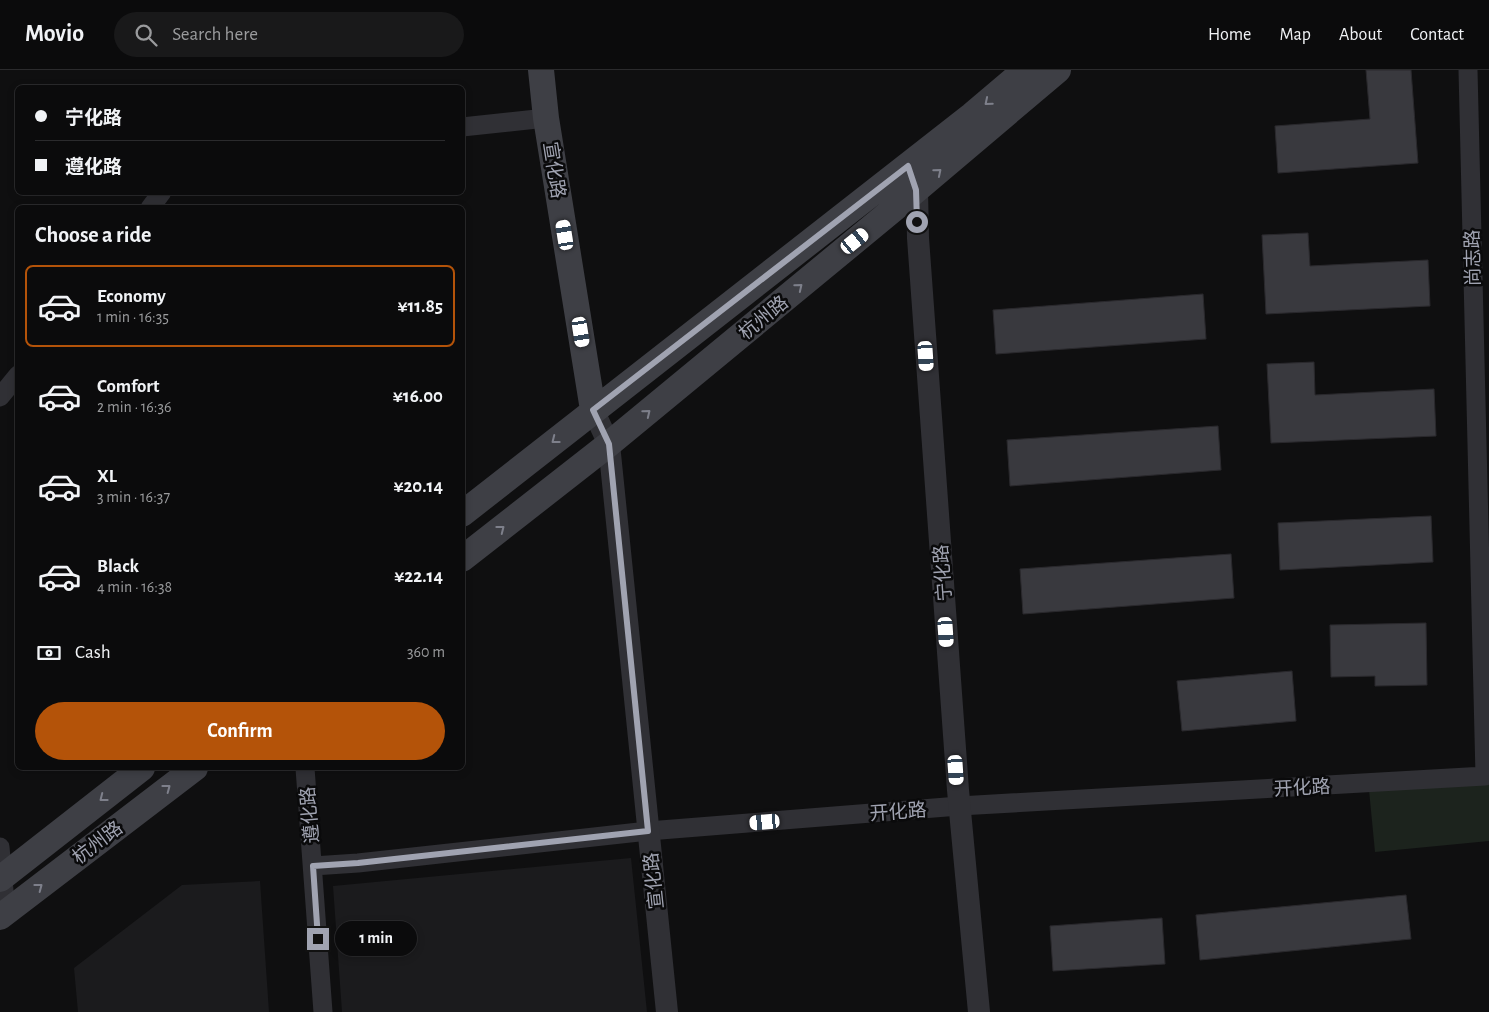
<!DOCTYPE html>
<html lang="en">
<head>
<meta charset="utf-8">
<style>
  body { margin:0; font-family:"Alegreya Sans","Noto Sans SC",sans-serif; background:#19191a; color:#f1f3f6; height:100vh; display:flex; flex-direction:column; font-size:19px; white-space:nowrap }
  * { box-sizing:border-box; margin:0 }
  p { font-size:16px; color:#9a9b9d }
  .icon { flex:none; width:28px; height:28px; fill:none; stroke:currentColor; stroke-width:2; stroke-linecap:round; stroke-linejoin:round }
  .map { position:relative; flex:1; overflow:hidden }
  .side { position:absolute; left:15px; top:135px; width:450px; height:565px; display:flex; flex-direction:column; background:#0b0b0c; border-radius:8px; box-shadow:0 2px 8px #0003,0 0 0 1px #2b2b2d }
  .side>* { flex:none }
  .banner { position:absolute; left:15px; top:15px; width:450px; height:110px; border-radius:8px; box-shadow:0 2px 8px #0003,0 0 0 1px #2b2b2d; display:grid; align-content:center; height:110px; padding:0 20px; background:#0b0b0c }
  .end { position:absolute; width:22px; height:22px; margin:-11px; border:6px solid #a0a3b1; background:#111; box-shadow:0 0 0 2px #111 }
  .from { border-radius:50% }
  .bubble { position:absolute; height:35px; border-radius:18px; background:#0b0b0c; box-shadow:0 2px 8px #0003,0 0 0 1px #2b2b2d; font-size:16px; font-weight:700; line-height:35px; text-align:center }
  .car { position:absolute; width:15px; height:30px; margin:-15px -8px; border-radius:6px; box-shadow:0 0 4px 1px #0007; background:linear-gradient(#fff 24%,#345 0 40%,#fff 0 76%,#345 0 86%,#fff 0) }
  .banner b { display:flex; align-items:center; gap:18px; height:48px; font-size:19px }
  .banner b+b { border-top:1px solid #2b2b2d }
  .banner i { width:12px; height:12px; background:#f1f3f6 }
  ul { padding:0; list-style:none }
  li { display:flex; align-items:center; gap:15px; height:82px; margin:0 10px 8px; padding:0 10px; border:2px solid transparent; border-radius:8px }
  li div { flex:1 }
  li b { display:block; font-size:19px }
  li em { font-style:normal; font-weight:700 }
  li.on { border-color:#b45309 }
  li>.icon { width:45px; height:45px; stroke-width:1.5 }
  h2 { padding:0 20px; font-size:22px; line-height:60px }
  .pay { display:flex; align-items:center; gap:12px; height:55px; padding:0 20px; font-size:19px }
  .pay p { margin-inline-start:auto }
  .cta { display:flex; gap:10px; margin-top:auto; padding:10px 20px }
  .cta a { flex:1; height:58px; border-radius:30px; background:#b45309; color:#fff; font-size:20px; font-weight:700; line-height:58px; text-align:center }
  header { display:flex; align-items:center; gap:30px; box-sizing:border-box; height:70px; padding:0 25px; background:#0b0b0c; border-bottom:1px solid #2b2b2d }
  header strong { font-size:24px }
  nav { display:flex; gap:28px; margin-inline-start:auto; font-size:18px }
  .search { width:350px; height:45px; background:#19191a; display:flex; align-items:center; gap:12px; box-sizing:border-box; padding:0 18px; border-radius:28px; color:#9a9b9d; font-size:19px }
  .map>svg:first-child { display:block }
  .built { fill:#1b1b1d }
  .green { fill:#1c231d }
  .building { fill:#39393e; stroke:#2a292d }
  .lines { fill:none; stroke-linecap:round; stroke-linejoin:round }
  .minor { stroke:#303035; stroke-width:19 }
  .tertiary { stroke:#303035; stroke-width:22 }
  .secondary { stroke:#3e3f45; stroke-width:26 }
  .oneway { stroke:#7e808b }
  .route { stroke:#a0a3b1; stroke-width:6 }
  .labels { text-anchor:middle; stroke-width:5; stroke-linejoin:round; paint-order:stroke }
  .street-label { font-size:19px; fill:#a0a3b1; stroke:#0a0a0b }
</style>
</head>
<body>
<header>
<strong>Movio</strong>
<div class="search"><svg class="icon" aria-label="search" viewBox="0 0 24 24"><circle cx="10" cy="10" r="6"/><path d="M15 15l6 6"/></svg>Search here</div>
<nav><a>Home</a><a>Map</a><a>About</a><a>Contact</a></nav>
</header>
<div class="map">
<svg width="1489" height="942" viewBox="0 0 1489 942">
  <rect width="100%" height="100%" fill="#0f0f10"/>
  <path class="built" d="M631,788l16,154h-305l-9,-126z
    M260,811l9,131h-191l-4,-44 108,-83z"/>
  <path class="green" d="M1489,709v62l-114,11 -6,-62z"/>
  <path class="building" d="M1366,0h45l7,93 -140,10 -3,-47 95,-7z
    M1308,163l2,33 118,-6 2,46 -164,8 -4,-79z
    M1203,224l3,45 -210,15 -3,-44z
    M1314,292l1,33 119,-6 2,47 -165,7 -4,-79z
    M1218,356l3,44 -211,16 -3,-46z
    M1431,446l2,46 -153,8 -2,-47z
    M1231,484l3,44 -211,16 -3,-45z
    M1426,553l1,62 -52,1v-10l-44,1 -1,-52z
    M1292,601l4,50 -114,10 -5,-50z
    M1406,825l5,44 -211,21 -4,-45z
    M1162,848l3,46 -112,7 -3,-45z"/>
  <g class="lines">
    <path class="minor" d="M462,57l84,-9
      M150,138l12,-16
      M0,327l18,-22
      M305,698l18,244
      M0,777l6,65
      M313,796l45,-3 290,-32 311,-25 526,-30 -17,-706"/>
    <path class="tertiary" d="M911,106l6,14 1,48 40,552 21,222
      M593,340l16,34 58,568"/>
    <path class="secondary" d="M541,0l5,48 47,292
      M462,444l510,-399 53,-45
      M462,489l147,-115 292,-241 157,-133
      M0,809l142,-111
      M0,847l195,-149"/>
  </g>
  <defs><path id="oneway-chevron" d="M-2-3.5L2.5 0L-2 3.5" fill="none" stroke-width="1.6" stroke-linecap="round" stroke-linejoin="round" transform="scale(1.25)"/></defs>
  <g class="oneway">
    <use href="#oneway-chevron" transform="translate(988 32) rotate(140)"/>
    <use href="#oneway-chevron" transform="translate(938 102) rotate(-40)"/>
    <use href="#oneway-chevron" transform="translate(799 217) rotate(-39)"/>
    <use href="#oneway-chevron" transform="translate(647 343) rotate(-39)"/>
    <use href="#oneway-chevron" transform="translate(555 370) rotate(142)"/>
    <use href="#oneway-chevron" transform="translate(501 459) rotate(-38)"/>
    <use href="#oneway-chevron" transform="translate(167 718) rotate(-37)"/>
    <use href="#oneway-chevron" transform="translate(103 728) rotate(142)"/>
    <use href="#oneway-chevron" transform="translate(39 817) rotate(-37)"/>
  </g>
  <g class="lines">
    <path class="route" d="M318,869l-5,-73 45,-3 290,-32 -39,-387 -16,-34 315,-244 8,24 1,32"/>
  </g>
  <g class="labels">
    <g class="street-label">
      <text transform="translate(555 100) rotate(81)" y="7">宣化路</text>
      <text transform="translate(1472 188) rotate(-91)" y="7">尚志路</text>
      <text transform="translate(763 247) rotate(-39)" y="7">杭州路</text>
      <text transform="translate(942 503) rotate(-94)" y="7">宁化路</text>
      <text transform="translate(1302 717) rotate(-3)" y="7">开化路</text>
      <text transform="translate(898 741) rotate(-4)" y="7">开化路</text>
      <text transform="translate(309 745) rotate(-95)" y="7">遵化路</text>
      <text transform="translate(97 772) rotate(-37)" y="7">杭州路</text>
      <text transform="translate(653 811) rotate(-96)" y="7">宣化路</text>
    </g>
  </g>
</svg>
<i class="end from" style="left:917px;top:152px"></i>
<i class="end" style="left:318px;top:869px"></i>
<div class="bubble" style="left:335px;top:851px;width:82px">1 min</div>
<i class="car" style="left:565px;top:165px;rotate:351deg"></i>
<i class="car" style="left:855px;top:171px;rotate:51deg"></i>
<i class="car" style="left:581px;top:262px;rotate:171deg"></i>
<i class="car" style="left:926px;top:286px;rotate:176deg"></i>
<i class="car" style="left:946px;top:562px;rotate:176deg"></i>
<i class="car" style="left:956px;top:700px;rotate:176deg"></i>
<i class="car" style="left:765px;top:752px;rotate:265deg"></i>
<div class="banner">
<b><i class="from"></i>宁化路</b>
<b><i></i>遵化路</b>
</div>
<section class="side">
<h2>Choose a ride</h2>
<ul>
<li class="on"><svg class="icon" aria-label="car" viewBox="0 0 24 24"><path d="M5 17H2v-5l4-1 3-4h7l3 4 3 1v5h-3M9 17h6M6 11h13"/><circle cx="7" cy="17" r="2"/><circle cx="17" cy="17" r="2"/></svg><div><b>Economy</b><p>1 min · 16:35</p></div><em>¥11.85</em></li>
<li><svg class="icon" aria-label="car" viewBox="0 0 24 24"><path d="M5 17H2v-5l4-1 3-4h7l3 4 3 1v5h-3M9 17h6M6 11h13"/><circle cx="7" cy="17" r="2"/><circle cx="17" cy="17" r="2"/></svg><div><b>Comfort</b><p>2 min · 16:36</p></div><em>¥16.00</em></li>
<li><svg class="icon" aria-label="car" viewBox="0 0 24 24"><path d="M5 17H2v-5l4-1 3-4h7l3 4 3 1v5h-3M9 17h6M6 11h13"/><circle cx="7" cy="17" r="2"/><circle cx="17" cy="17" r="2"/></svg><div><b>XL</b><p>3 min · 16:37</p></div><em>¥20.14</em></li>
<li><svg class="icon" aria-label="car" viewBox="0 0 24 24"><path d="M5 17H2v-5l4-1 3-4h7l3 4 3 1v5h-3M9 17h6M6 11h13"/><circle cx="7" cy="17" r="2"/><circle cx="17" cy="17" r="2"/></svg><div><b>Black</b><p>4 min · 16:38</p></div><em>¥22.14</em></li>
</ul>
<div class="pay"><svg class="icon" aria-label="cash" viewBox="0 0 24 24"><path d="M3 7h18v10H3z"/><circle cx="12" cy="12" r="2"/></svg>Cash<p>360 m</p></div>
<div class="cta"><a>Confirm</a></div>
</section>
</div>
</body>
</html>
